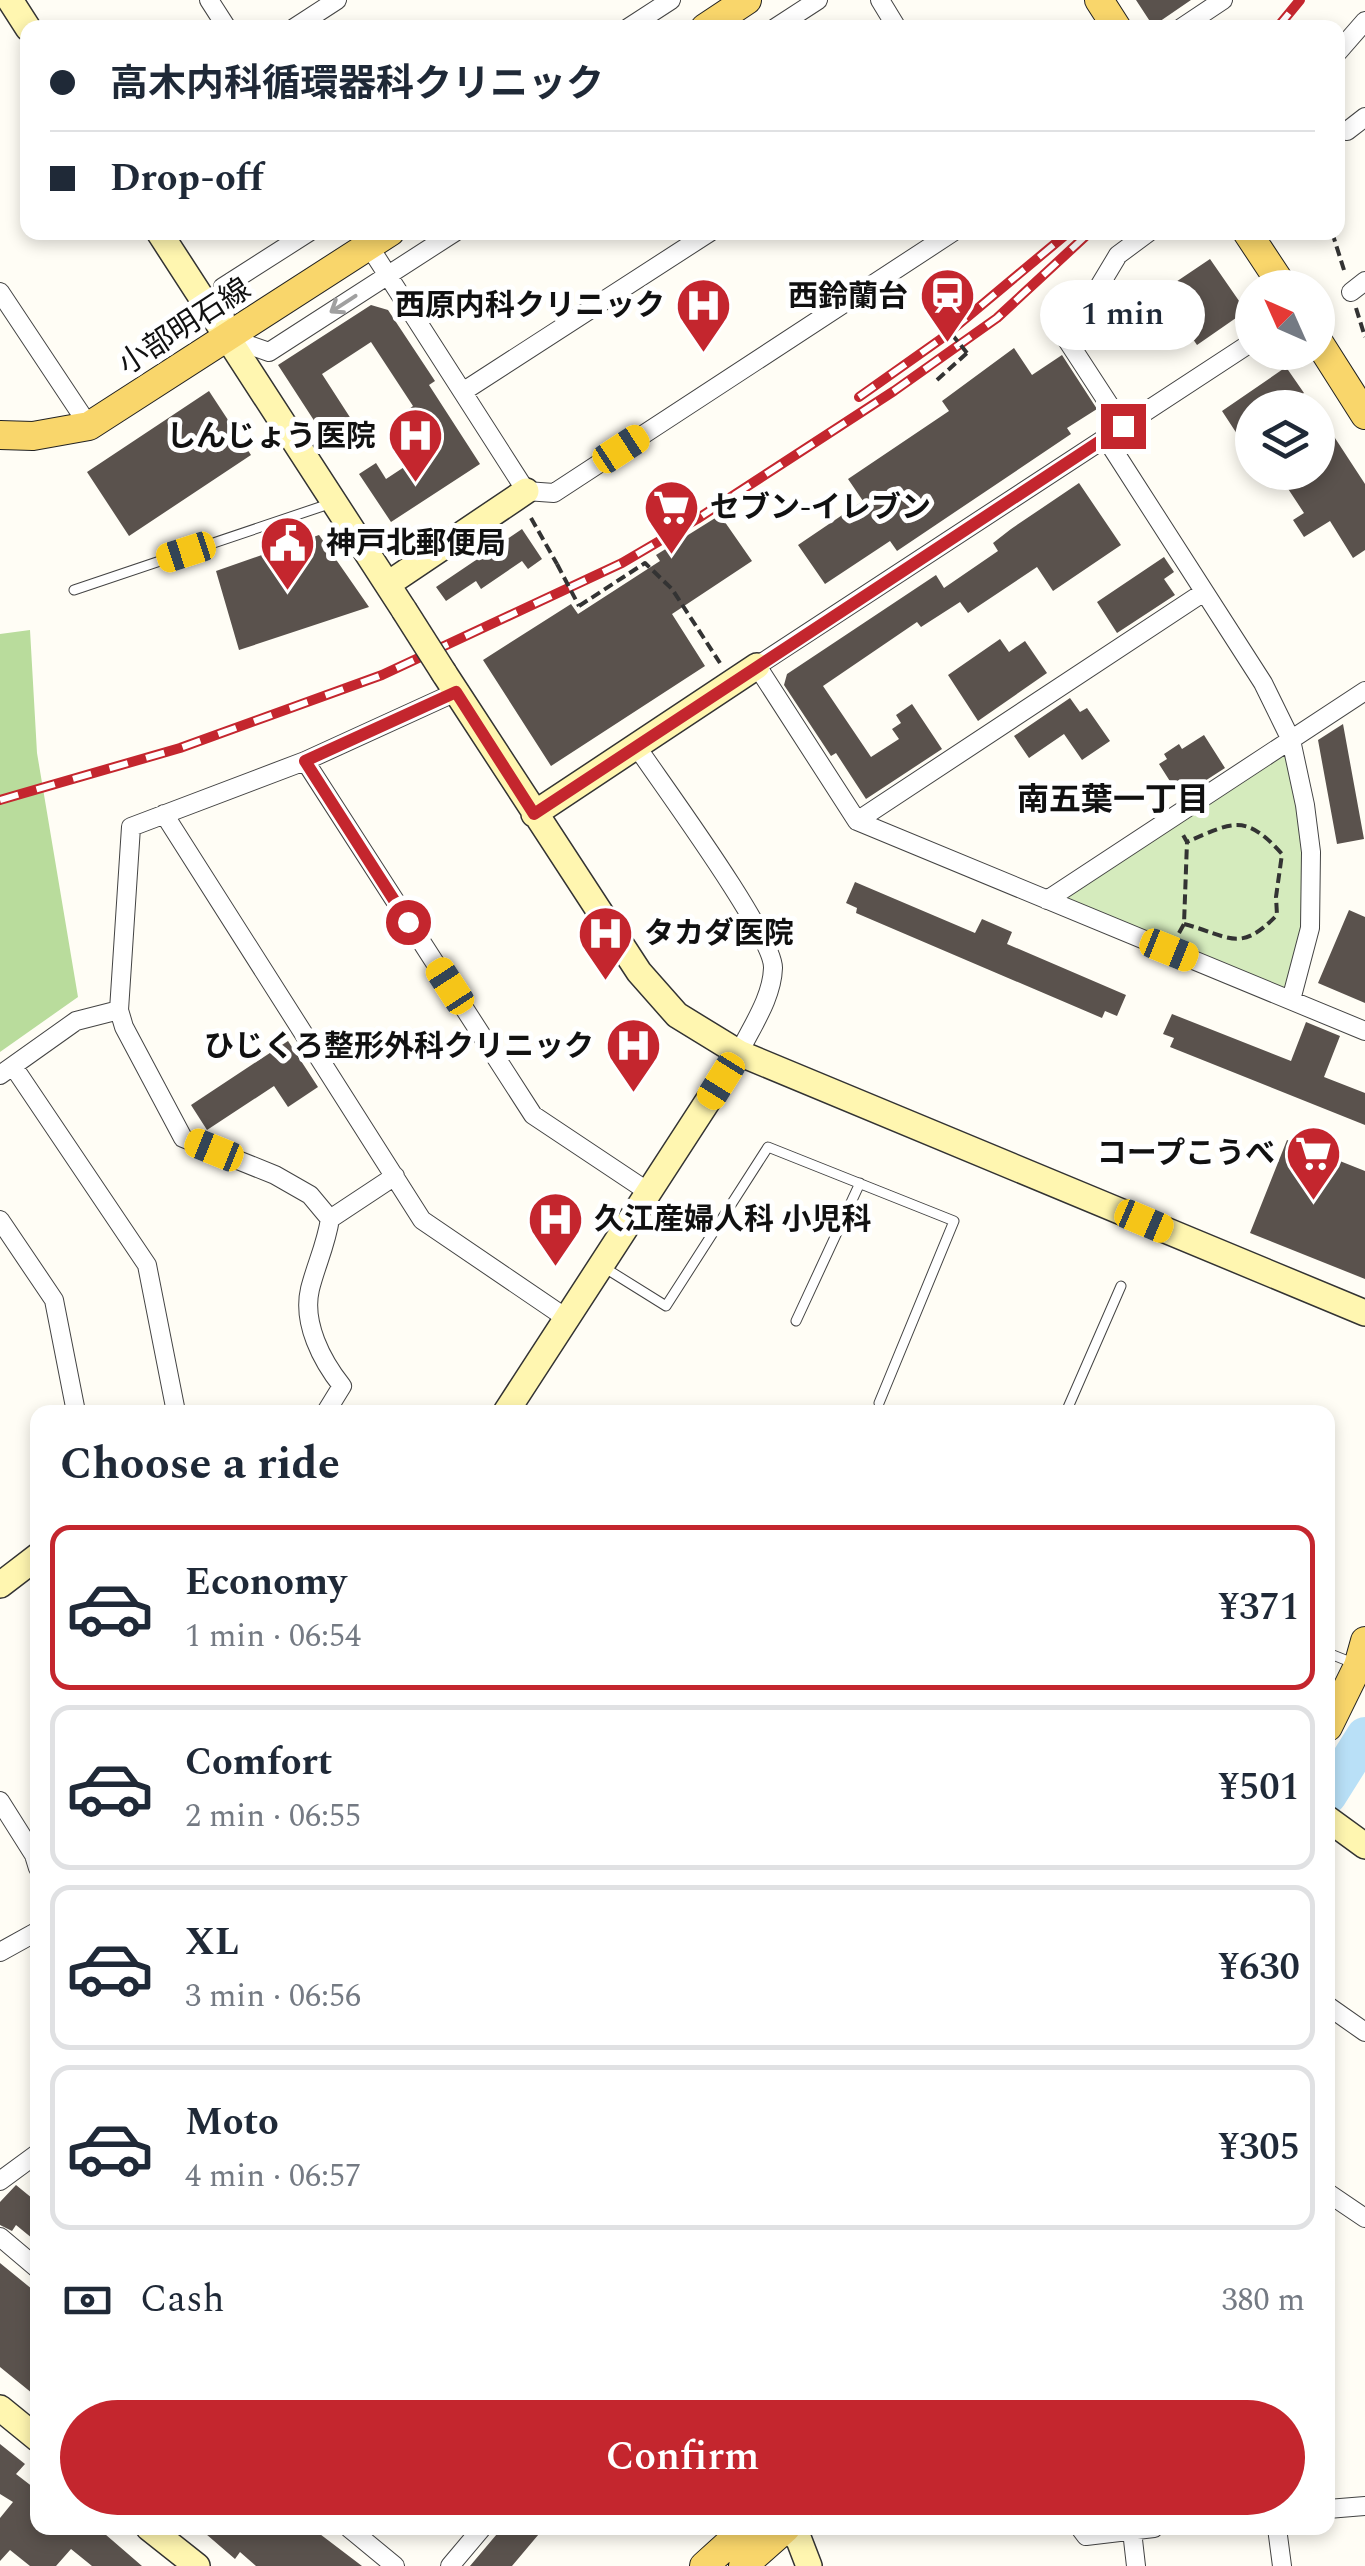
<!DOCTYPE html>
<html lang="en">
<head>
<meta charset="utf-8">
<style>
  body { margin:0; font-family:Spectral,"Noto Sans JP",serif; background:#f6f6f7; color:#1f2937; height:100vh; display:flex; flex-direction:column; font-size:38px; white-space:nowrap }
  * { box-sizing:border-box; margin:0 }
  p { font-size:32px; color:#747a83 }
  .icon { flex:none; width:55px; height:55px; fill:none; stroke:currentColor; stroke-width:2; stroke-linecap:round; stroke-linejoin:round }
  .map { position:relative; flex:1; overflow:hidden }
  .panel { position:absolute; left:30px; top:1405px; width:1305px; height:1130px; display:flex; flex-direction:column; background:#fff; border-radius:20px; box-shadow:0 5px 15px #0003 }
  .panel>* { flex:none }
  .banner { position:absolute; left:20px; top:20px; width:1325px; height:220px; border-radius:20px; box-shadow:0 5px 15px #0003; display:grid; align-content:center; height:220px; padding:0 30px; background:#fff }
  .needle { width:65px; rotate:315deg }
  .fabs { position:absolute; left:1235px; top:270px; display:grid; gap:20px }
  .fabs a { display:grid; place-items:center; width:100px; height:100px; border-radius:50%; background:#fff; box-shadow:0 5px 15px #0003; font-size:50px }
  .end { position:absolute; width:45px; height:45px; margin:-22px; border:12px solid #c4262e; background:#fff; box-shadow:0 0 0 5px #fff }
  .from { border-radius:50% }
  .bubble { position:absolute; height:70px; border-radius:35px; background:#fff; box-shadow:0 5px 15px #0003; font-size:32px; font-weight:600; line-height:70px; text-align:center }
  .car { position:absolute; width:30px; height:60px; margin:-30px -15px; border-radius:12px; box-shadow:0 0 8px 2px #0007; background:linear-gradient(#f5c518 24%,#345 0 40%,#f5c518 0 76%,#345 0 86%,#f5c518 0) }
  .banner b { display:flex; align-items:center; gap:35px; height:95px; font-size:38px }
  .banner b+b { border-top:2px solid #e0e1e3 }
  .banner i { width:25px; height:25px; background:#1f2937 }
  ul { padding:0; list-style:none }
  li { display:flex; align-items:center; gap:30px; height:165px; margin:0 20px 15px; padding:0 10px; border:5px solid #e0e1e3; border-radius:20px }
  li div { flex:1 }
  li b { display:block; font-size:38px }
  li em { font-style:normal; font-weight:600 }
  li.active { border-color:#c4262e }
  li>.icon { width:90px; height:90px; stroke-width:1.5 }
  h2 { padding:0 30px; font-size:45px; line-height:120px }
  .pay { display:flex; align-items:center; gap:25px; height:110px; padding:0 30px; font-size:38px }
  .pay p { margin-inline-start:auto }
  .cta { display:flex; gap:20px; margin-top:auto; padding:20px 30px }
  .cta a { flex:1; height:115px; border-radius:60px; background:#c4262e; color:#fff; font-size:40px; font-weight:600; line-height:115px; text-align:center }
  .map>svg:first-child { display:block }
  .green { fill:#d5ebbd }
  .forest { fill:#b9dc9c }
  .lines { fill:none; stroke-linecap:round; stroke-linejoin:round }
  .river { stroke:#b9e0f7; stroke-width:38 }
  .building { fill:#5a524d }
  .lane-casing { stroke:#444; stroke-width:11 }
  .street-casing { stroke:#444; stroke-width:20 }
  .secondary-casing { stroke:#333; stroke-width:28 }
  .primary-casing { stroke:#222; stroke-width:30 }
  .path { stroke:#333; stroke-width:4; stroke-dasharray:10 5; stroke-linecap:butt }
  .lane { stroke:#fff; stroke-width:9 }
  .street { stroke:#fff; stroke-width:18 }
  .secondary { stroke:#fff6b0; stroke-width:25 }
  .primary { stroke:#f9d66b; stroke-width:28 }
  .rail-casing { stroke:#c4262e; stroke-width:10 }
  .rail { stroke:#fff; stroke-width:6; stroke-dasharray:19; stroke-linecap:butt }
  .secondary-bridge-casing { stroke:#333; stroke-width:28; stroke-linecap:butt }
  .path-bridge { stroke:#333; stroke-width:4; stroke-dasharray:10 5; stroke-linecap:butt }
  .secondary-bridge { stroke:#fff6b0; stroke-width:25 }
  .oneway { stroke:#a0a0a0 }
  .route { stroke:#c4262e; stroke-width:12 }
  .labels { text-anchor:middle; stroke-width:10; stroke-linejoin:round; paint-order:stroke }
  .poi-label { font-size:30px; font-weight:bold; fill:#111; stroke:#fff; text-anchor:end }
  .street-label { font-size:30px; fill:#111; stroke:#fff }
  .neighbourhood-label { font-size:32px; font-weight:bold; fill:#111; stroke:#fff }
</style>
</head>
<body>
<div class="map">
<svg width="1365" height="2566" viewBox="0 0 1365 2566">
  <rect width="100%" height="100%" fill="#fffdf5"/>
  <path class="green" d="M1291,740l19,188 -19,72 -244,-100z"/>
  <path class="forest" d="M30,630l7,123 41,244 -78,55v-418z"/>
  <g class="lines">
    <path class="river" d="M1328,1795l37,-59"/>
  </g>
  <path class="building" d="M1136,0h55l-38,26z
    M1210,259l36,52 -49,34 -36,-53z
    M371,305l17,5 47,71 -6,4 51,79 -89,58 -32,-48 17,-11 10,16 47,-31 -25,-38 5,-4 -42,-64 -49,32 31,48 -27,17 -48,-74z
    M1014,348l18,27 30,-20 35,54 -30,19 4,6 -174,117 -7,-10 -65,43 -27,-39 65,-44 -15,-22 101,-68 -7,-10z
    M1286,367l18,26 -22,15h-30v20l-13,9 -17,-26z
    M209,391l42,64 -122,81 -42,-64z
    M1318,412l47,72v66l-12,8 -23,-37 -26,16 -11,-17 11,-7 -27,-41h41z
    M1079,483l42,62 -68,46 -16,-24 -69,46 -8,-11 -39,25 -4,-5 -94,64 48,71 28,-18 -7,-10 9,-6 -5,-8 16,-11 30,45 -76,50 -30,-46 -5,3 -47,-71 3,-11 149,-99 8,13 54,-37 -5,-8 18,-14z
    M720,515l32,46 -80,53 33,52 -154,100 -68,-106 88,-56 7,10 82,-53 -4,-6z
    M522,529l20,30 -14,10 -6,-8 -41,28 -5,-8 -30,20 -10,-14z
    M319,535l50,72 -130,43 -23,-79z
    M1164,557l10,15 -10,7 11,16 -58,38 -20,-31z
    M1000,639l9,13 16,-11 22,32 -69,48 -30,-46z
    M1070,698l10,14 7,-4 23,33 -28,19 -18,-26 -35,24 -15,-22z
    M1343,724l21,115 -27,5 -19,-104z
    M1204,735l21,33 -45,29 -21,-33 8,-5 -3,-5 15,-10 3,5z
    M855,882l120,51 7,-14 30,13 -5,12 119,51 -9,21 -12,-5 -3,7 -246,-105 1,-5 -11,-5z
    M1349,910l16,7v86l-47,-20z
    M1172,1014l119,47 15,-39 34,14 -16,41 41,16v32l-195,-78 4,-9 -11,-4z
    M288,1041l30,46 -30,20 -14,-21 -67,44 -16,-25z
    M1287,1140l78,31v108l-115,-46z
    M16,2185l22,18v40l-22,-18 -4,6 -12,-6v-23z
    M0,2263l38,31v104l-38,-31z
    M0,2444l25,20 -9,10 22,17v37h60l44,38h-50l-21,-17 -15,17h-26l-20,-16 -10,11v-43l13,-16 -13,-8z
    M199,2528h113l50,38h-106l-16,-14 -5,7z
    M502,2528h42l-32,38h-42z"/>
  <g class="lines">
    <defs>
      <path id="lane" d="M74,590l258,-87
        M605,1268l61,38 102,-159 186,74 -75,182
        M796,1321l64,-138
        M1066,1412l55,-126
        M1328,1653l25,10"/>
      <path id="street" d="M209,0l18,28
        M880,0l17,28
        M294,28l43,-28
        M628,28l43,-28
        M775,28l43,-28
        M1181,28l42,-28
        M1338,52l27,-31
        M1347,131l18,-14
        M309,232l-86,55 3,50 43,15 186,-120
        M360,232l166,259 28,2 399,-261
        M0,292l89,134
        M1351,292l14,-11
        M1252,342l-495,324 100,155 508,210
        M464,391l246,-159
        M1123,426l-56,-86 51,-85 31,-23
        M1105,437l158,246 28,57 14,65 6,47 -1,76 -19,72
        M637,747c24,36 137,189 136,221 -1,30 -21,58 -34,85
        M305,761l228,354 117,78
        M164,814l258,406 147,100
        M857,821l347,-229
        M1047,900l318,-209
        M119,1010l5,17 59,111 92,37 35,20 20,24c-4,26 -14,46 -20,70 -8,34 12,72 32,97l-16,26
        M13,1066l134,199 29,147
        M0,1075l76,-54 43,-11 12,-183 174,-66 151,-69
        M330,1219l65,-43
        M0,1220l54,80 22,112
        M0,1801l34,54 4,13
        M0,1952l38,-21
        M1328,2006l37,26
        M0,2181l38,-28
        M1328,2193l37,25
        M0,2237l38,32
        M1328,2509l37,-3
        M349,2528l46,38
        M1080,2528l6,8 68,-8
        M1277,2528l5,38
        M1132,2531l4,35
        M450,2566l32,-38"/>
      <path id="secondary" d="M10,0l18,28
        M159,232l245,378
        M388,584l138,-93
        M444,673l195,299 38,43 62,38 626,260
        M534,814l223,-148
        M506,1412l233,-359
        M0,1585l38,-29
        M1328,1819l37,27
        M0,2408l38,31
        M149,2528l48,38
        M787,2528l12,12 10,26"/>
      <path id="primary" d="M1099,0l18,28
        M705,28l42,-28
        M1247,232l37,56
        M1318,341l47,74
        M0,435l33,1 56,-10 301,-194
        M1328,1727l30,-61 7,-25
        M704,2566l42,-38
        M743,2566l43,-38"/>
    </defs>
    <use href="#lane" class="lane-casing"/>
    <use href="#street" class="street-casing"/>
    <use href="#secondary" class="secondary-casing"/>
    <use href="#primary" class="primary-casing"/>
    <path class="path" d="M1332,232l12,38
      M1356,308l9,29
      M942,322l34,-27
      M937,380l30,-27
      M531,518l26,46
      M579,606l66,-43 27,26 48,74
      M1184,924c46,12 55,30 93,-9l-1,-18 6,-43c-36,-40 -48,-33 -95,-12
      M1179,933l5,-9 3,-82 -4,-7"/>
    <use href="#lane" class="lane"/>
    <use href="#street" class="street"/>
    <use href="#secondary" class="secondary"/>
    <use href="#primary" class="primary"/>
    <defs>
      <path id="rail" d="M1277,28l23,-28
        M859,397l82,-58 128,-107
        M0,800l180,-52 202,-73 240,-112 75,-44 197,-128 103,-73 93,-86"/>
    </defs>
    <use href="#rail" class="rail-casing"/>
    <use href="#rail" class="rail"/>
    <defs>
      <path id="secondary-bridge" d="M404,610l40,63"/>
    </defs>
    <use href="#secondary-bridge" class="secondary-bridge-casing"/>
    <path class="path-bridge" d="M942,322l25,31
      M557,564l22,42"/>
    <use href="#secondary-bridge" class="secondary-bridge"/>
  </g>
  <defs><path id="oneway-shaft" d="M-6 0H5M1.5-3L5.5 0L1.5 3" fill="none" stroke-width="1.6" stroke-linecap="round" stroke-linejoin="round" transform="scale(2.5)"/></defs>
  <use class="oneway" href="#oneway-shaft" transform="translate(343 304) rotate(147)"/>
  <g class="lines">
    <path class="route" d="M408,922l-103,-161 151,-69 78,122 589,-388"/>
  </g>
  <defs>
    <symbol id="station-pin" viewBox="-11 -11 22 30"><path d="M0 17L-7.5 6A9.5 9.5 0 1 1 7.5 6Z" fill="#c4262e" stroke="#fff"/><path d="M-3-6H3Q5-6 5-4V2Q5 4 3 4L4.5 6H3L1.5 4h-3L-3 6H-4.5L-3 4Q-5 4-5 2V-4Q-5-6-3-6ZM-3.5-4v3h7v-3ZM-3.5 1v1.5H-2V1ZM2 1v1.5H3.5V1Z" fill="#fff"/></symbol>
    <symbol id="hospital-pin" viewBox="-11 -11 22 30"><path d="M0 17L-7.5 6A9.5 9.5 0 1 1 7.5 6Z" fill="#c4262e" stroke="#fff"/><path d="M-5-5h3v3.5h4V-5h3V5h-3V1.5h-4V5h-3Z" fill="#fff"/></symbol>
    <symbol id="supermarket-pin" viewBox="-11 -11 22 30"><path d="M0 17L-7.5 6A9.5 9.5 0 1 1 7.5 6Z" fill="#c4262e" stroke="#fff"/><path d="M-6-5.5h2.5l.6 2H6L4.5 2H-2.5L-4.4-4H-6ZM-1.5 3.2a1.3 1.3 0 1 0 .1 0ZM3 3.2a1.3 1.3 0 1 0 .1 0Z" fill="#fff"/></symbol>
    <symbol id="civic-pin" viewBox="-11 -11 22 30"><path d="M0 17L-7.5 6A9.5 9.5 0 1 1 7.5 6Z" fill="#c4262e" stroke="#fff"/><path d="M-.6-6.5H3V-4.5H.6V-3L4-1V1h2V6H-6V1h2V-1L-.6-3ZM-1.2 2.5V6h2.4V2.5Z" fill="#fff"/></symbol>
  </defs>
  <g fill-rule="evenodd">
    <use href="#station-pin" x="916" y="264" width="63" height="86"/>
    <use href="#hospital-pin" x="672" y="274" width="63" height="86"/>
    <use href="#hospital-pin" x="384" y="404" width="63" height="86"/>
    <use href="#supermarket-pin" x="640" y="476" width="63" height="86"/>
    <use href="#civic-pin" x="256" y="512" width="63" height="86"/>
    <use href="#hospital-pin" x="574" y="902" width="63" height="86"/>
    <use href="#hospital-pin" x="602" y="1014" width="63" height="86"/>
    <use href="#supermarket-pin" x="1282" y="1122" width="63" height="86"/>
    <use href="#hospital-pin" x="524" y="1188" width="63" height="86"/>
  </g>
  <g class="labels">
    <g class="poi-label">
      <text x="908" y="306">西鈴蘭台</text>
      <text x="665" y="315">西原内科クリニック</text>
      <text x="376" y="446">しんじょう医院</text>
      <text x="710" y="517" text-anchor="start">セブン-イレブン</text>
      <text x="326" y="553" text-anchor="start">神戸北郵便局</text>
      <text x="644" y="943" text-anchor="start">タカダ医院</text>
      <text x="594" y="1056">ひじくろ整形外科クリニック</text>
      <text x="1275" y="1163">コープこうべ</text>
      <text x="594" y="1229" text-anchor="start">久江産婦人科 小児科</text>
    </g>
    <g class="street-label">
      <text transform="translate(184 326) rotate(-33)" y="10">小部明石線</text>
    </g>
    <g class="neighbourhood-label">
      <text x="1113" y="810">南五葉一丁目</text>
    </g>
  </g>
</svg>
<div class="fabs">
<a><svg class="needle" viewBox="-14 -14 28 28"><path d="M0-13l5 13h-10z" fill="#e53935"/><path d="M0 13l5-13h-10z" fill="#747a83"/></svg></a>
<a><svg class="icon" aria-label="layers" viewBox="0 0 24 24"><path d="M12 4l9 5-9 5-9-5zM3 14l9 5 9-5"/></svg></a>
</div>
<i class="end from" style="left:408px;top:922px"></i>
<i class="end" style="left:1123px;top:426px"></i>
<div class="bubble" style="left:1040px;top:280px;width:165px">1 min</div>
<i class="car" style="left:621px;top:449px;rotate:57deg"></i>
<i class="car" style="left:186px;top:552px;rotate:252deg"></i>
<i class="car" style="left:1169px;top:950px;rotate:112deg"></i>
<i class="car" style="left:450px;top:986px;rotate:327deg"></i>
<i class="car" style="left:721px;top:1081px;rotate:212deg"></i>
<i class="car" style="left:214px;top:1150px;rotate:292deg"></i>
<i class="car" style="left:1144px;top:1221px;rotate:113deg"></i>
<div class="banner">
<b><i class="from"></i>高木内科循環器科クリニック</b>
<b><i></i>Drop-off</b>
</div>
<section class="panel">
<h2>Choose a ride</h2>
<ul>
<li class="active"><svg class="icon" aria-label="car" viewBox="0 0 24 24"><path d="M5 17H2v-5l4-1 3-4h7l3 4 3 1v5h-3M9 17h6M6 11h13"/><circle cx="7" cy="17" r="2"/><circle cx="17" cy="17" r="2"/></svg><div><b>Economy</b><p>1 min · 06:54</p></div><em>¥371</em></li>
<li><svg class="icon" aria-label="car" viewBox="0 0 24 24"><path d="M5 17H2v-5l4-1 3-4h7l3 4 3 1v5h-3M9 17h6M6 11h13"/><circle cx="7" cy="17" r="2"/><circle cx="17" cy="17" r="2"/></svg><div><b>Comfort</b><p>2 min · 06:55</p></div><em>¥501</em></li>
<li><svg class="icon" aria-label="car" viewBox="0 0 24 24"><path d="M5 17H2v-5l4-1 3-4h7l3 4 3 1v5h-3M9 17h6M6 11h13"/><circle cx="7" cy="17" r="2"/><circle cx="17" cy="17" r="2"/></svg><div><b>XL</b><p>3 min · 06:56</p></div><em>¥630</em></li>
<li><svg class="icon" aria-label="car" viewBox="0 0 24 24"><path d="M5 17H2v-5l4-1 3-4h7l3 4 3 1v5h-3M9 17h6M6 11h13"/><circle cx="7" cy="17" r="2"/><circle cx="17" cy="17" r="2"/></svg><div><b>Moto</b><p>4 min · 06:57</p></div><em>¥305</em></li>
</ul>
<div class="pay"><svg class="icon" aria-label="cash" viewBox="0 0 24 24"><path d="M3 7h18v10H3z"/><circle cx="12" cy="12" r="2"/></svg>Cash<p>380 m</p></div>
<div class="cta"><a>Confirm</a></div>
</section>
</div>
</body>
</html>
